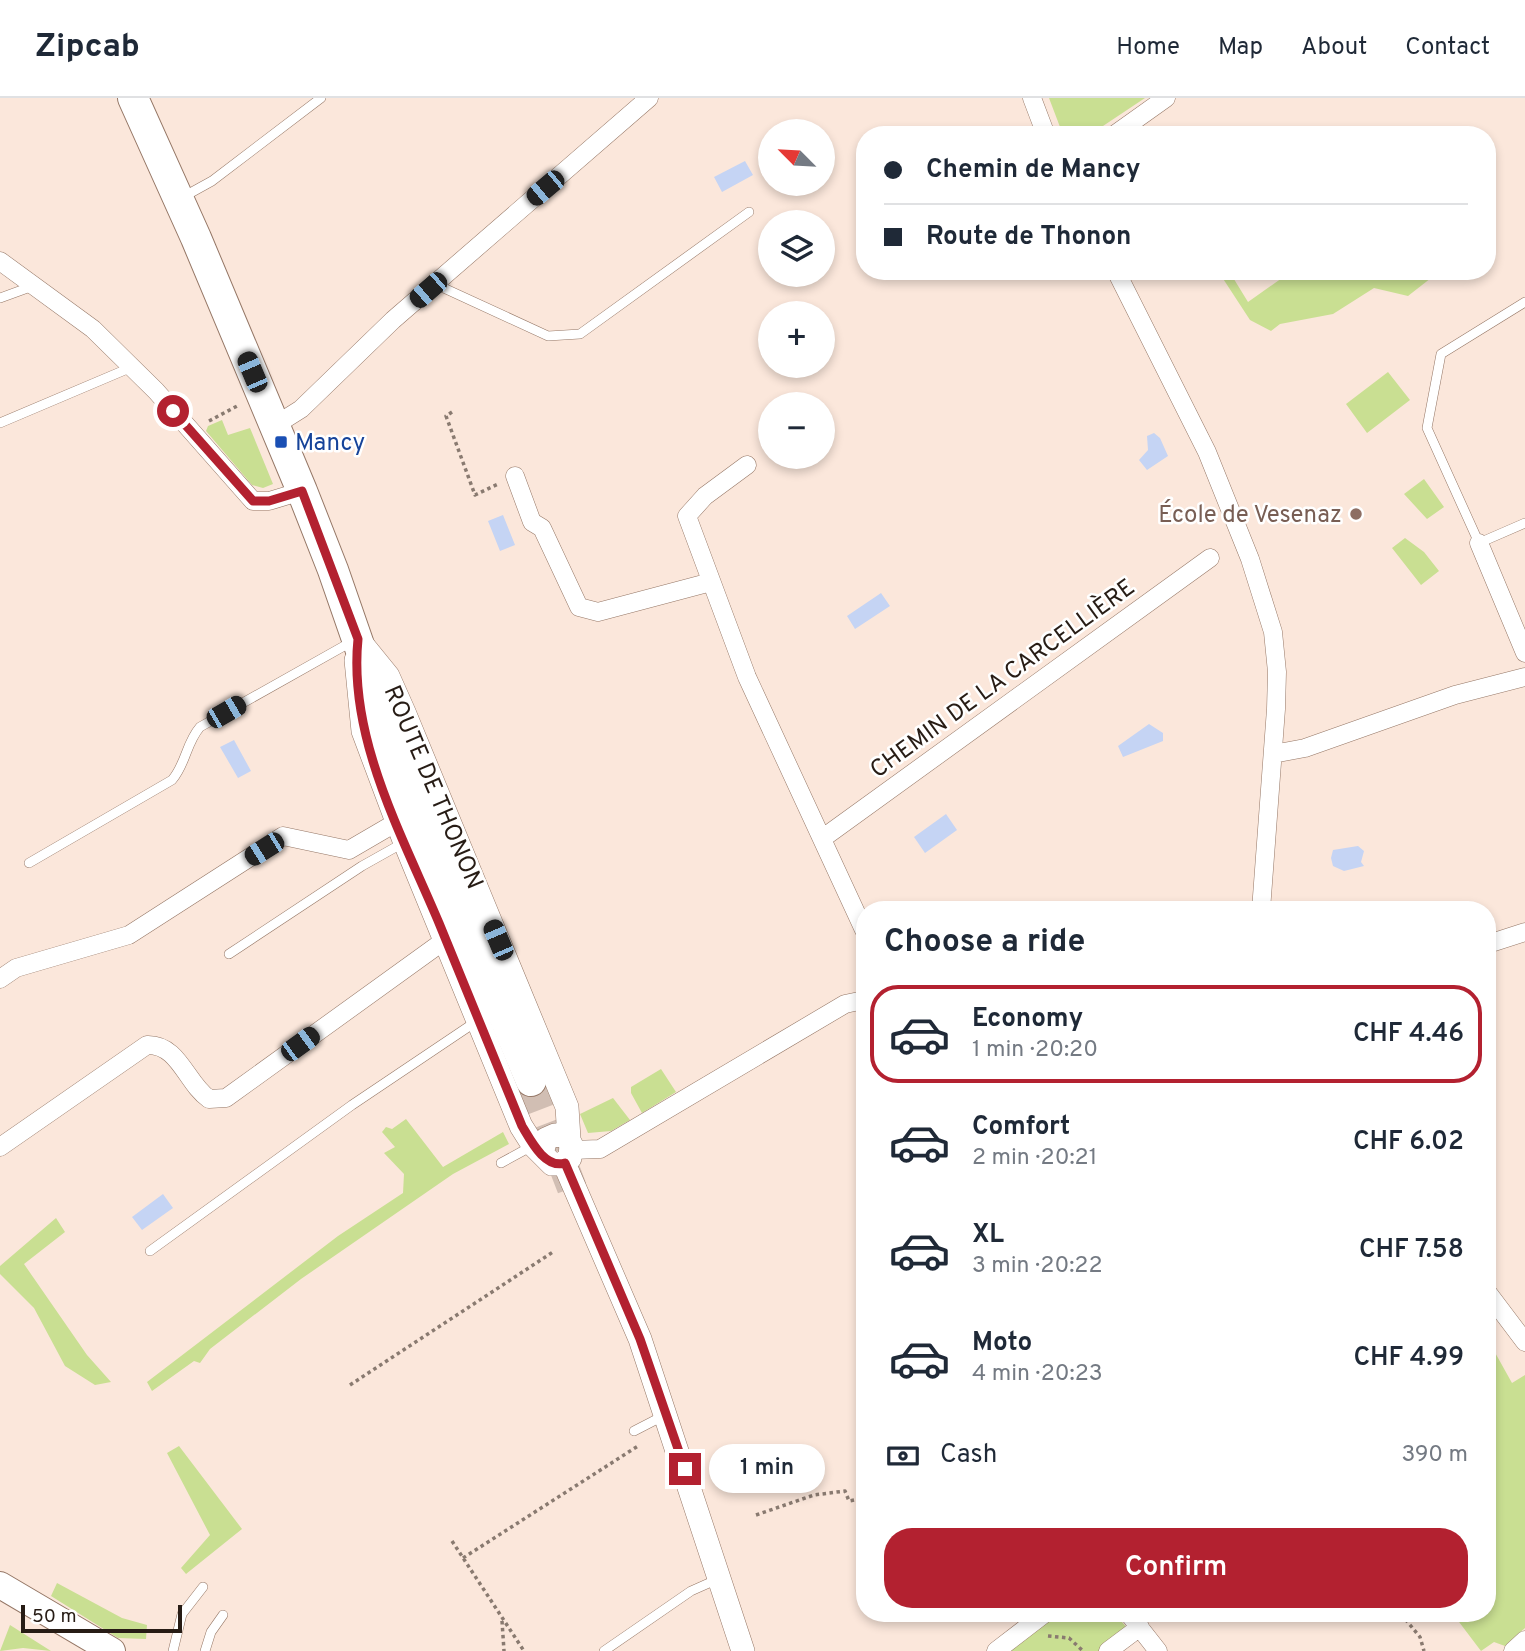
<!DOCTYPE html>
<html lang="en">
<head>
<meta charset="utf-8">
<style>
  body { margin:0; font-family:Overpass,sans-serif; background:#f2f2f3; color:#1f2937; height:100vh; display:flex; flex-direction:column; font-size:26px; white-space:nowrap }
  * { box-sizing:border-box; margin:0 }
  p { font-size:23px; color:#747a83 }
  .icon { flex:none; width:38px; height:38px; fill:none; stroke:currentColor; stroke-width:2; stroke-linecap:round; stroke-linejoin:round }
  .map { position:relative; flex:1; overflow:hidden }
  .drawer { position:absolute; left:856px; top:803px; width:640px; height:721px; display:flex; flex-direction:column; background:#fff; border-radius:28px; box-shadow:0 4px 10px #0003 }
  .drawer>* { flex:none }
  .guide { position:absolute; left:856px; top:28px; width:640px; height:154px; border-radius:28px; box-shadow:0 4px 10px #0003; display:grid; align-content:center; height:154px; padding:0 28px; background:#fff }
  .needle { width:46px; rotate:294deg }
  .tools { position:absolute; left:758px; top:21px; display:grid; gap:14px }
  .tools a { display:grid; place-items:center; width:77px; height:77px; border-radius:50%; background:#fff; box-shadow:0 4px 10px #0003; font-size:35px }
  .scale { position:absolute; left:21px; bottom:18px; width:161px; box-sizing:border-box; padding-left:7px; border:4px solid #271c15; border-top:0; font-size:19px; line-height:24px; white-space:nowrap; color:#271c15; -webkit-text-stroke:5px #fff; paint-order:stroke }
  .end { position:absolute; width:32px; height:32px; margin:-16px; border:9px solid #b32130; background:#fff; box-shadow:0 0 0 4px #fff }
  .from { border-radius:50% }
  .bubble { position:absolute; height:49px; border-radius:24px; background:#fff; box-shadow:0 4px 10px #0003; font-size:23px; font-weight:600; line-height:49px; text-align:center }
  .car { position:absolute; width:21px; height:42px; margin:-21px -10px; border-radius:9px; box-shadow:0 0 5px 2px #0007; background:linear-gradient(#222 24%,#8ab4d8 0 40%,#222 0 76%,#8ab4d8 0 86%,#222 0) }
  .guide b { display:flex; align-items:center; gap:24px; height:66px; font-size:26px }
  .guide b+b { border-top:2px solid #e0e1e3 }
  .guide i { width:18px; height:18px; background:#1f2937 }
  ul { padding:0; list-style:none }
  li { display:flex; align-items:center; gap:21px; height:98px; margin:0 14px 10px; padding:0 14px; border:4px solid transparent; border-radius:28px }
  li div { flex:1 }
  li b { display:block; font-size:26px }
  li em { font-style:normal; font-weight:600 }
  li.active { border-color:#b32130 }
  li>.icon { width:63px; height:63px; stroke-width:1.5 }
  h2 { padding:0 28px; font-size:32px; line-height:84px }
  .pay { display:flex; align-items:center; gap:18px; height:77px; padding:0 28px; font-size:26px }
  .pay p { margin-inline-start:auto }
  .primary-button { display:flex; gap:14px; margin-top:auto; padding:14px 28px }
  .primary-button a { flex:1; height:80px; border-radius:28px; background:#b32130; color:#fff; font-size:28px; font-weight:600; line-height:80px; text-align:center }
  header { display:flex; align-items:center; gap:42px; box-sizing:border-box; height:98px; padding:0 35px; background:#fff; border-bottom:2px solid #e0e1e3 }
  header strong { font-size:33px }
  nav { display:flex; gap:38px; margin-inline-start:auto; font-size:24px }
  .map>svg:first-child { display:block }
  .green { fill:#c9df92 }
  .water { fill:#c5d4f4 }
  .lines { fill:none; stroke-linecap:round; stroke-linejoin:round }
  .primary-tunnel { stroke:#d1beb3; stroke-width:30; stroke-dasharray:30 15; stroke-linecap:butt }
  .service-casing { stroke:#957766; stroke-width:10 }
  .minor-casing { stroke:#957766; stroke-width:19 }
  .tertiary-casing { stroke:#957766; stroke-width:24 }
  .secondary-casing { stroke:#957766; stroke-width:28 }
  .primary-casing { stroke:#957766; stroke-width:32 }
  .path { stroke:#897a70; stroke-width:3.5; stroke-dasharray:3.5 3.5; stroke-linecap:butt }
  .service { stroke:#fff; stroke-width:9 }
  .minor { stroke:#fff; stroke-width:18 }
  .tertiary { stroke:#fff; stroke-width:23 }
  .secondary { stroke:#fff; stroke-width:26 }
  .primary { stroke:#fff; stroke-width:30 }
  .route { stroke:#b32130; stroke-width:9 }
  .transit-dot { fill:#1a4fb4; stroke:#fff; stroke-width:2.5 }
  .education-dot { fill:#8d6e63; stroke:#fff; stroke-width:2.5 }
  .labels { text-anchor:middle; stroke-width:5; stroke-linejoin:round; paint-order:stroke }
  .transit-label { font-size:24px; fill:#164399; stroke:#fff; text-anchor:start }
  .education-label { font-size:24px; fill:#785e54; stroke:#fff; text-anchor:end }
  .street-label { font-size:24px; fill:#271c15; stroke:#fff }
</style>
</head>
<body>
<header>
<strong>Zipcab</strong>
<nav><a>Home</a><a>Map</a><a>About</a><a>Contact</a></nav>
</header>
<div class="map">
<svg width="1525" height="1553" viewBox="0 0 1525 1553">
  <rect width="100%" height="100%" fill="#fbe7db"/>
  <path class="green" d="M1049,0h96l-51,34 -34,-5z
    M1218,173h11l19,31 44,-31h148l-32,25 -34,-8 -41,26 -53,10 -9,7 -21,-11z
    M1388,274l22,28 -43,33 -21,-29z
    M222,322l6,15 22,-7 23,56 -10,4 -11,-3 -46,-54 2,-5z
    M1424,381l20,28 -17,12 -23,-25z
    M1405,440l19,14 15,19 -18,14 -29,-37z
    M661,971l15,23 -34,21 -11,-20v-6z
    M613,1000l17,22 -19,11 -23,2 -8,-19z
    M406,1021l37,48 60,-35 6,12 -56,30 -152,105 -91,70 -10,14 -6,-2 -42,30 -5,-9 191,-146 65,-43 1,-19 -20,-21 11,-6 -13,-15 4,-5 6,2z
    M56,1120l9,14 -41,32 63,91 24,27 -16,3 -30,-19 -31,-58 -34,-34v-8z
    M1488,1242l24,43 13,-8v253l-20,18 -11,-4 -13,9 -28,-37h35z
    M179,1348l63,83 -56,45 -5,-6 29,-33 -43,-82z
    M57,1485l65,35 25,7 -1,14 -28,-1 -67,-42z
    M1058,1516h57l13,15 -29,22h-90z
    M10,1527l41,26 -28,-3 -23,3z"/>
  <path class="water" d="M745,63l8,14 -31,17 -8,-15z
    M1154,335l6,5 8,18 -21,14 -8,-10 9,-10 -1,-14z
    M503,417l12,30 -15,6 -12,-30z
    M881,495l9,13 -35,23 -8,-13z
    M1149,626l14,9v8l-40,16 -5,-11z
    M234,642l17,31 -13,7 -18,-31z
    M946,716l11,16 -32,23 -11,-16z
    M1358,748l6,5 -3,11 3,4 -20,5 -11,-5 -2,-8 2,-8z
    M163,1096l10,14 -31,22 -10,-13z"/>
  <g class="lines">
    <path class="primary-tunnel" d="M531,983l41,107"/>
    <defs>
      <path id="service" d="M183,99l29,-16 109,-83
        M435,186l113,52 32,-2 169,-122
        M0,200l33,-12
        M1525,204l-84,52 -14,74 52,115 46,-20
        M0,325l132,-56
        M29,765l143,-83c14,-16 14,-37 28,-53l153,-86
        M229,856l133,-88 41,-23
        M501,1065l31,-17
        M150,1153l202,-146 125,-84
        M634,1333l31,-16
        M173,1553l9,-37 21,-27
        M205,1553l6,-19 12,-17
        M604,1553l87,-60 27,-12"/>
      <path id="minor" d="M1032,0l14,37
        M1114,37l52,-37
        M0,163l93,68 63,62 97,110h16l33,-10
        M1116,173l91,181 43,107 23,73 4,40 -1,37 -15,201
        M274,328l27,-17 92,-89 256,-222
        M747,367l-42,31 -18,20 60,161 117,253
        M515,378l17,46 10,6 37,79 19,5 113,-30
        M1479,445l46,110
        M1273,656l32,-6 150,-53 70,-18
        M823,740l387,-280
        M1488,846l37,-12
        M0,881l16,-11 113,-33 154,-99 66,14 48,-28
        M0,1049l147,-102c32,-1 39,38 62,54l17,-1 219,-158
        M572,1052l28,-1 245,-145 19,-4
        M1488,1195l37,49
        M1129,1516l29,37
        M996,1553l48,-37
        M1108,1553l32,-24
        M1513,1553l12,-11"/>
      <path id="tertiary" d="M362,546l26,32 16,36 163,395 2,32
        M356,562l7,71 42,112 116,283 12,19 19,19h9l9,-6 1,-14 -6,-8 -10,-1 -9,4 -4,14
        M564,1065l76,176 103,312"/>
      <path id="secondary" d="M0,1487l112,66"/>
      <path id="primary" d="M133,0l63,140 106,253 31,79 77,222 121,289"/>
    </defs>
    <use href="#service" class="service-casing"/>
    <use href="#minor" class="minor-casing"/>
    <use href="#tertiary" class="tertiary-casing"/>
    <use href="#secondary" class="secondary-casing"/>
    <use href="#primary" class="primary-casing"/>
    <path class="path" d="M452,314l-6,4 29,79 23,-11
      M209,323l30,-16
      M350,1287l203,-133
      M756,1417l58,-20 31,-4 4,10 15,-3
      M452,1443l72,110
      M463,1460l175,-112
      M1401,1516l19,23 4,14
      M502,1523l2,30
      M1048,1538l21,2 14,13"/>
    <use href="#service" class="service"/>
    <use href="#minor" class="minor"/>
    <use href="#tertiary" class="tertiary"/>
    <use href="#secondary" class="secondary"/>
    <use href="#primary" class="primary"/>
  </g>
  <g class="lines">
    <path class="route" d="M173,313l80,90h16l33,-10 56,148c-10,99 44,196 81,284 28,68 55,135 83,203 9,15 23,43 43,37l75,176 45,130"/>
  </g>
  <rect class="transit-dot" x="274" y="337" width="14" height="14" rx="3.5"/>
  <circle class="education-dot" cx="1356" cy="416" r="7"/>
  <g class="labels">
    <g class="transit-label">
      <text x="295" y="352">Mancy</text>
    </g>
    <g class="education-label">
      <text x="1342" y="424">École de Vesenaz</text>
    </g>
    <g class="street-label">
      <text transform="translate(1002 580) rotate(-36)" y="8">CHEMIN DE LA CARCELLIÈRE</text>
      <text transform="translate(434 689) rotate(67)" y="8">ROUTE DE THONON</text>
    </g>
  </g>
</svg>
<div class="tools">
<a><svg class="needle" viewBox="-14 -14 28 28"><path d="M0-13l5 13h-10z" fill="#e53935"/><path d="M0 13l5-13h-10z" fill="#747a83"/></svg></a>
<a><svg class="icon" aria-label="layers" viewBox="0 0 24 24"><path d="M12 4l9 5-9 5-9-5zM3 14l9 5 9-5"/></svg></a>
<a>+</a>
<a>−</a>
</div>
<div class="scale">50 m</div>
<i class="end from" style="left:173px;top:313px"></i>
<i class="end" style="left:685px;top:1371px"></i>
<div class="bubble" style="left:709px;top:1346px;width:116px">1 min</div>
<i class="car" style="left:545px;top:90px;rotate:230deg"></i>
<i class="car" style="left:428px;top:192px;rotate:229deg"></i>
<i class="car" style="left:252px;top:274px;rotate:337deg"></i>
<i class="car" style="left:226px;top:614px;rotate:60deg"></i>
<i class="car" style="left:264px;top:751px;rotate:238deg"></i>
<i class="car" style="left:498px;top:842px;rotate:337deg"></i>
<i class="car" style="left:300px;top:946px;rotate:54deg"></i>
<div class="guide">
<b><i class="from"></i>Chemin de Mancy</b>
<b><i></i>Route de Thonon</b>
</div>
<section class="drawer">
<h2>Choose a ride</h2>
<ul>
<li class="active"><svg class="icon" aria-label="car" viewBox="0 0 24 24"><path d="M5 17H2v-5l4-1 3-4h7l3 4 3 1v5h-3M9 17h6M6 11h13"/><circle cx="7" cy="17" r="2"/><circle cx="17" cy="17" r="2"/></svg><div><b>Economy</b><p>1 min · 20:20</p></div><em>CHF 4.46</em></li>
<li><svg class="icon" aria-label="car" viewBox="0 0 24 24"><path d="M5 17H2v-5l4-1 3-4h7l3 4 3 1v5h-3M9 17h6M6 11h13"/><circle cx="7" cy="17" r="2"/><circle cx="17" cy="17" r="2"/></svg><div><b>Comfort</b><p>2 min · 20:21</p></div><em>CHF 6.02</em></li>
<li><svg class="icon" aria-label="car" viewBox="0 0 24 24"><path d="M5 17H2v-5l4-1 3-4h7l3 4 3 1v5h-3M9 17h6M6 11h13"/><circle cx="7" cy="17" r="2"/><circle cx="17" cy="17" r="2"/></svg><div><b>XL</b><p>3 min · 20:22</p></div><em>CHF 7.58</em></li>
<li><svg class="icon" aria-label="car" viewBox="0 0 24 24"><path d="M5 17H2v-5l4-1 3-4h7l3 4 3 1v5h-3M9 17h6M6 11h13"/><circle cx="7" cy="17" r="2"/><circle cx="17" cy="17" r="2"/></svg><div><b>Moto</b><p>4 min · 20:23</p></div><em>CHF 4.99</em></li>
</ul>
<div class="pay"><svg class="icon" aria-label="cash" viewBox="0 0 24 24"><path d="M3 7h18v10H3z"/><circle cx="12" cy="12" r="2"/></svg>Cash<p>390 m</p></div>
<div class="primary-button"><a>Confirm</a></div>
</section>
</div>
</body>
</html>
